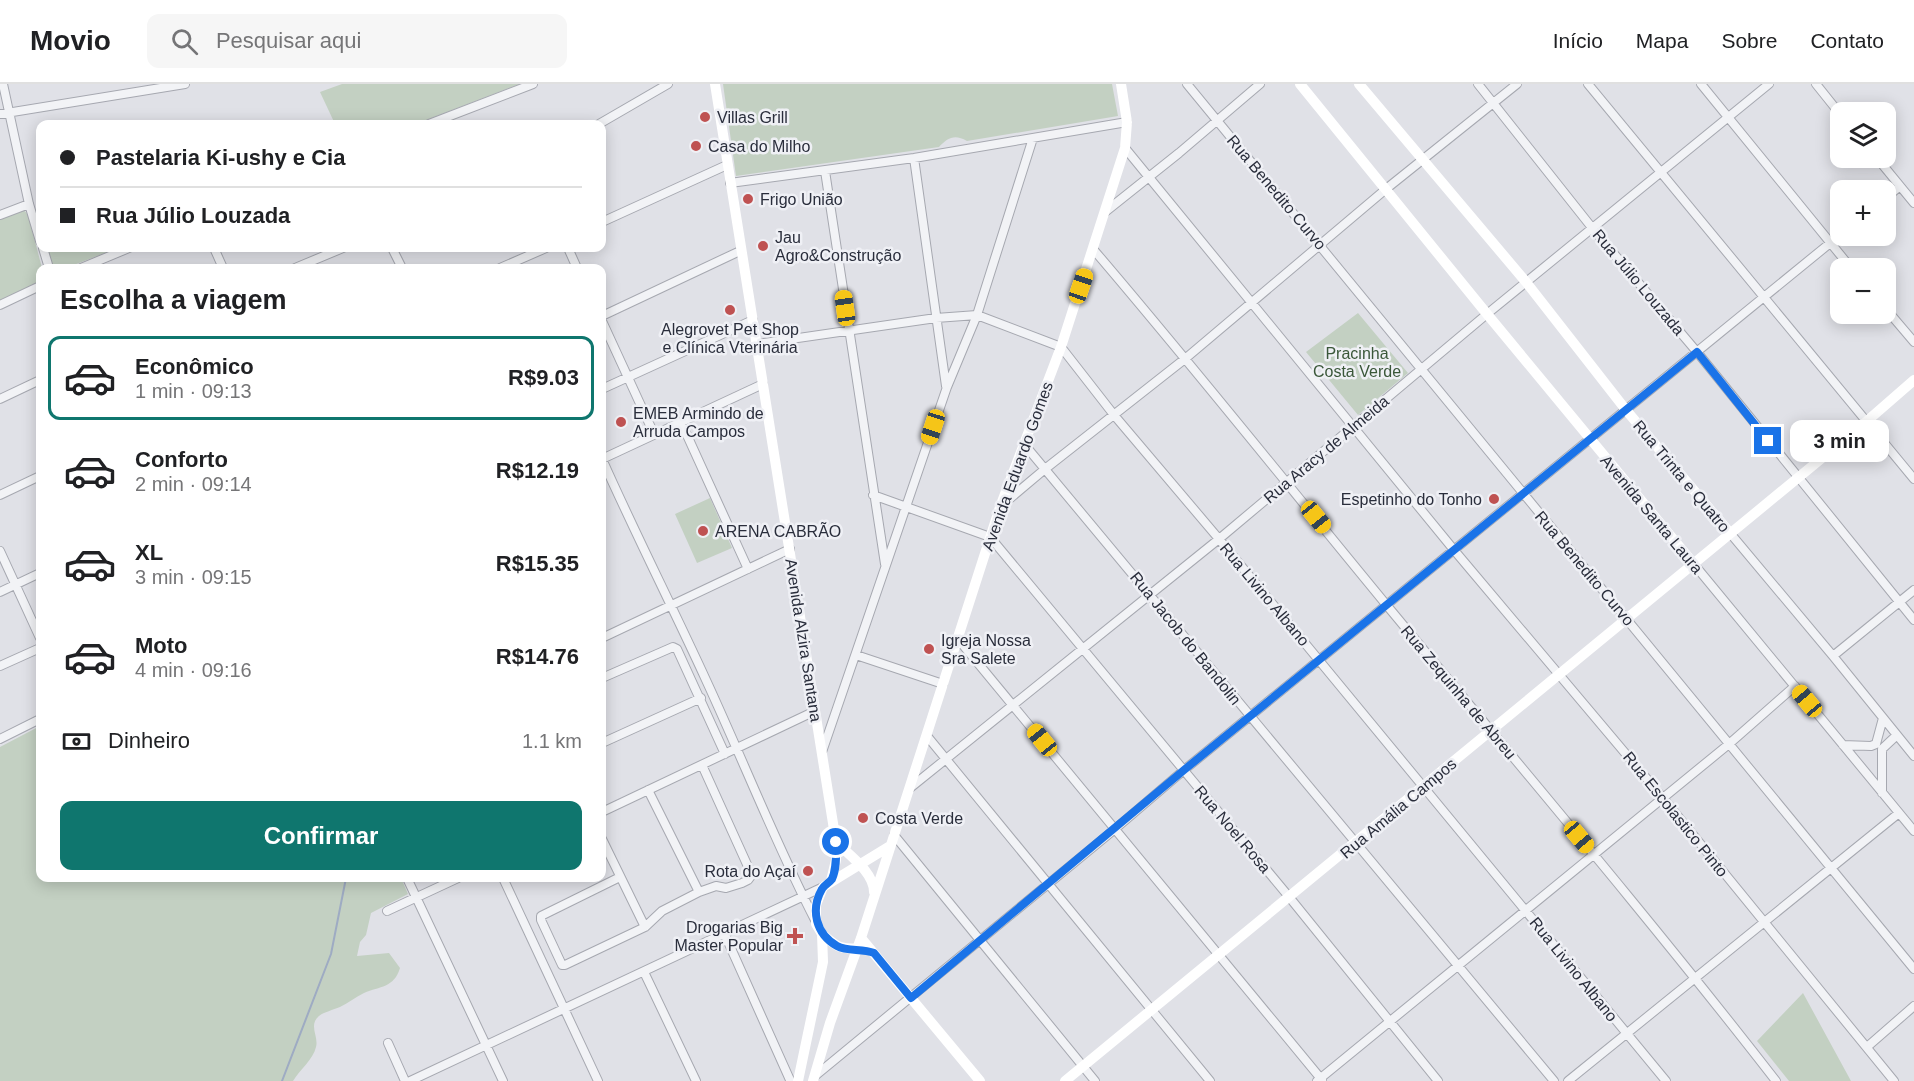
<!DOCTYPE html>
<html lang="pt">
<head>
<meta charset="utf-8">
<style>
  body { margin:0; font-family:Arial,sans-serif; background:#f6f6f6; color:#202124; height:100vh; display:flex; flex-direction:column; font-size:22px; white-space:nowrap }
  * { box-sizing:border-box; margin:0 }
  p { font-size:20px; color:#757577 }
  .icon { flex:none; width:33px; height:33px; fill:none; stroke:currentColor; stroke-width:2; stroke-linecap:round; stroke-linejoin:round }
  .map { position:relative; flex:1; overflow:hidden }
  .sheet { position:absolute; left:36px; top:180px; width:570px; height:618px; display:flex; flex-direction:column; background:#fff; border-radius:12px; box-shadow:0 3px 15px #0003 }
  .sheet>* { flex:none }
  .top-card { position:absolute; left:36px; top:36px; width:570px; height:132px; border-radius:12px; box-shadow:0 3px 15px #0003; display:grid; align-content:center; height:132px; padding:0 24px; background:#fff }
  .controls { position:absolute; left:1830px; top:18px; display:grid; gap:12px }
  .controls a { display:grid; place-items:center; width:66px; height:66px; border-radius:12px; background:#fff; box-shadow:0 3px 15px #0003; font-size:30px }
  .end { position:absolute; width:27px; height:27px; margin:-14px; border:8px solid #1a73e8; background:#fff; box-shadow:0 0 0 3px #fff }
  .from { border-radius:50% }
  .bubble { position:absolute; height:42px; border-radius:12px; background:#fff; box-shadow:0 3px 15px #0003; font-size:20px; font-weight:700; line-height:42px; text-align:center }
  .car { position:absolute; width:18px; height:36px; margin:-18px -9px; border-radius:8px; box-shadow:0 0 4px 2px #0007; background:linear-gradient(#f5c518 24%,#345 0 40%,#f5c518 0 76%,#345 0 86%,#f5c518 0) }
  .top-card b { display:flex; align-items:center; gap:21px; height:57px; font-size:22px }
  .top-card b+b { border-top:2px solid #e0e0e0 }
  .top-card i { width:15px; height:15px; background:#202124 }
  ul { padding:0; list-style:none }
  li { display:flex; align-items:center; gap:18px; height:84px; margin:0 12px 9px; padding:0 12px; border:3px solid transparent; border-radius:12px }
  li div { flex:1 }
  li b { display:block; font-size:22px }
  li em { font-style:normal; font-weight:700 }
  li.current { border-color:#0f766e }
  li>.icon { width:54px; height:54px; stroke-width:1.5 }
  h2 { padding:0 24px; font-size:27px; line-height:72px }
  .pay { display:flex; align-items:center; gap:15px; height:66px; padding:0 24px; font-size:22px }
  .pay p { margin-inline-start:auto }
  .primary-button { display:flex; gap:12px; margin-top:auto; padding:12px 24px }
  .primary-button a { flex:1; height:69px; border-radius:12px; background:#0f766e; color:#fff; font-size:24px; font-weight:700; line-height:69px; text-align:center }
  header { display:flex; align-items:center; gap:36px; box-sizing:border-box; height:84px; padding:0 30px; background:#fff; border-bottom:2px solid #e0e0e0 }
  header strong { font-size:28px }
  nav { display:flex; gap:33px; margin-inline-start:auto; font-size:21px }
  .search { width:420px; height:54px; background:#f6f6f6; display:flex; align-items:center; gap:15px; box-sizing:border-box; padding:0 21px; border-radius:12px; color:#757577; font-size:22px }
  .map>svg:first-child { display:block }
  .green { fill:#c3d0c2 }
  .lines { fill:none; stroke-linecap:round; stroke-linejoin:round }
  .stream { stroke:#9eabc3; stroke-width:2 }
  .street-casing { stroke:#a6a8b0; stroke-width:10 }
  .street { stroke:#f2f3f6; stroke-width:8 }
  .secondary { stroke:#fff; stroke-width:10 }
  .route { stroke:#1a73e8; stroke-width:8 }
  .poi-dot { fill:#bf5252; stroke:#eff0f5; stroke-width:2 }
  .labels { text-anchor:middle; stroke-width:5; stroke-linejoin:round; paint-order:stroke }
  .poi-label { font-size:16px; fill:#2a2e3c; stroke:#eff0f5; text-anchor:start }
  .street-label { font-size:16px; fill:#2a2e3c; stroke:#eff0f5 }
  .park-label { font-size:16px; fill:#3a5739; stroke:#eff0f5 }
</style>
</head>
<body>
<header>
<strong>Movio</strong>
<div class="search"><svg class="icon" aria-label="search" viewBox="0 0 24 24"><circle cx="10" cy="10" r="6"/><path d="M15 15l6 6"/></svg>Pesquisar aqui</div>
<nav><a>Início</a><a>Mapa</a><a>Sobre</a><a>Contato</a></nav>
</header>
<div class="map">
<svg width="1914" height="997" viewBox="0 0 1914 997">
  <rect width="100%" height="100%" fill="#e0e1e7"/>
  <path class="green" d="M342,0h178l-104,40h-81l-15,-32z
    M723,0h389l6,32 -151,25c-12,-7 -19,-4 -28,6l-203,29z
    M24,126l4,5 14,53h-2v15l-40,19v-83z
    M45,164h73l-52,20h-15z
    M1358,229l50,60 -50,42 -52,-63z
    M710,414l22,50 -35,15 -22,-49z
    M40,642v152h361l7,16 -37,19 -5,22 -6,7 -3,14 32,-3 11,15c-6,20 -20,18 -36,25 -8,4 -16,10 -24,14 -7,3 -16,5 -21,9 -11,9 0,21 -3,31 -3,13 -16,22 -23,34h-293v-334z
    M1803,909l48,88h-62l-32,-40z"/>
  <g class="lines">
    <path class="stream" d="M282,997l49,-127 15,-76"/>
    <defs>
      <path id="street" d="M3,0l26,120 11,37
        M1187,0l727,885
        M1478,0l115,145 104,123 217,268
        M1588,0l326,395
        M1701,0l150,184
        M1816,0l24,30
        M0,30l185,-30
        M429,40l104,-40
        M599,40l69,-40
        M1125,64l329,402 209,248 231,283
        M914,74l32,228
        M1877,74l37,45
        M825,87l60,393
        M730,99l184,-25 213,-36
        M1886,114l14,-12
        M1105,128l74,-59 81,-69
        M0,131l29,-11
        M602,138l125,-57
        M43,164l6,20
        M214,164l9,20
        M392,164l10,20
        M568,164l9,20
        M1093,165c101,118 197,239 296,359 130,157 262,312 387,473
        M81,184l48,-20
        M295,184l48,-20
        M500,184l46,-20
        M0,221l40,-19
        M1886,225l28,33
        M602,232l138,-65
        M602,237l52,113
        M757,260l179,-26 41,-3 84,32 53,68 105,124 447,542
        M602,305l151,-69
        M0,315l40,-19
        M681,338l67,147
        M1024,360l530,637
        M602,375c33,74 70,147 104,221 37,80 69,162 109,240
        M602,375l161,-75
        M0,411l40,-19
        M873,411l117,42 300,361 148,183
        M1001,422l44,-37 141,-111 200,-169 131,-105
        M1730,449l103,123 81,100
        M0,467l40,87
        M1693,479l221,268
        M0,508l40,-19
        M602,554l188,-89
        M958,555l364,441
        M856,571l87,29
        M1833,572l81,-66
        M0,582l40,-18
        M602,594l71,-31 4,2 48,105
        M927,652l283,345
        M0,655l40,-20
        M602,659l99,-45
        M1843,661l28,1 5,-2 7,-26
        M822,668l125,-365 30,-72 56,-177
        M910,704l309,-249 268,-225 282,-230
        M648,706l51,102
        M1882,709v-44l15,-14
        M602,728l213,-101
        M894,751l201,246
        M602,755l43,88
        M620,793l-79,39v4l21,45h3l80,-38 17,-16 37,-19 17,-6 10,2 16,-5 6,-3 3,-4 -1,-5 -48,-106
        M407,794l96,203
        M503,794l95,203
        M387,827l71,-33
        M725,851l65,145
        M644,888l52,109
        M388,959l17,38
        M1867,963l47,-41
        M815,992l300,-247 69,-59 656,-535
        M410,997l413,-194
        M1317,997l412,-337 66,-58
        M1568,997l331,-268"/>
    </defs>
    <use href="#street" class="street-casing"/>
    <use href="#street" class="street"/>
    <path class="secondary" d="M715,0l121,758v18l-5,21
      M1300,0l187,230 206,249
      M1359,0l167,198 100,128 104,123
      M836,758c13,13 38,30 38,50
      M822,850c18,15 16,14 39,15
      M861,854l119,143
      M798,997l25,-119 -1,-28 -6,-10v-19l7,-18 67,-41
      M813,997l17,-58 31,-85 139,-431 61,-160 64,-199 2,-26 -6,-38
      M1065,997l802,-660 47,-41"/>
  </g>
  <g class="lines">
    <path class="route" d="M836,758c0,12 1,26 -4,37 -3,4 -8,6 -10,10 -12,21 -6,45 15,57 11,6 25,2 37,7l37,45 273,-228 513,-418 71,89"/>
  </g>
  <g class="poi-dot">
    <circle cx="705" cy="33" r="6"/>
    <circle cx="696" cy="62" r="6"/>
    <circle cx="748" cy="115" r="6"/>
    <circle cx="763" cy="162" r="6"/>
    <circle cx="730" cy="226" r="6"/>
    <circle cx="621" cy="338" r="6"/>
    <circle cx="1494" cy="415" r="6"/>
    <circle cx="703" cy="447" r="6"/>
    <circle cx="929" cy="565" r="6"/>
    <circle cx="863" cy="734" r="6"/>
    <circle cx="808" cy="787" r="6"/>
    <path d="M792 843h6v6h6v6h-6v6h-6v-6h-6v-6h6z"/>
  </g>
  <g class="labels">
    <g class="poi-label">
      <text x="717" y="39">Villas Grill</text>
      <text x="708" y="68">Casa do Milho</text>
      <text x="760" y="121">Frigo União</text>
      <text x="775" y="159">Jau<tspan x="775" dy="18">Agro&amp;Construção</tspan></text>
      <text x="730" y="251" text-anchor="middle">Alegrovet Pet Shop<tspan x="730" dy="18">e Clínica Vterinária</tspan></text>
      <text x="633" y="335">EMEB Armindo de<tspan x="633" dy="18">Arruda Campos</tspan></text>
      <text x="1482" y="421" text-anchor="end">Espetinho do Tonho</text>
      <text x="715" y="453">ARENA CABRÃO</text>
      <text x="941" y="562">Igreja Nossa<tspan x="941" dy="18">Sra Salete</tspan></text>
      <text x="875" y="740">Costa Verde</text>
      <text x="796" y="793" text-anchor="end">Rota do Açaí</text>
      <text x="783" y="849" text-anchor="end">Drogarias Big<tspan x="783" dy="18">Master Popular</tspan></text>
    </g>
    <g class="street-label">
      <text transform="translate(1277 108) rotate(50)" y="6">Rua Benedito Curvo</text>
      <text transform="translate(1639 198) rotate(50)" y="6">Rua Júlio Louzada</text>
      <text transform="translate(1326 365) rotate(-40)" y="6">Rua Aracy de Almeida</text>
      <text transform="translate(1017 382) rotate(-70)" y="6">Avenida Eduardo Gomes</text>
      <text transform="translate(1682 392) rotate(50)" y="6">Rua Trinta e Quatro</text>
      <text transform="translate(1652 430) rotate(50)" y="6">Avenida Santa Laura</text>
      <text transform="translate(1585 484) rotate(50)" y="6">Rua Benedito Curvo</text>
      <text transform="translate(1265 510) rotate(50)" y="6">Rua Livino Albano</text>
      <text transform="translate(1186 554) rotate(51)" y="6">Rua Jacob do Bandolin</text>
      <text transform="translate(804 556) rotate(81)" y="6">Avenida Alzira Santana</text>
      <text transform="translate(1459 608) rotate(50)" y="6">Rua Zequinha de Abreu</text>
      <text transform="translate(1398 724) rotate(-40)" y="6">Rua Amália Campos</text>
      <text transform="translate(1676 730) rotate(51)" y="6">Rua Escolastico Pinto</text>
      <text transform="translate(1233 745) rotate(50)" y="6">Rua Noel Rosa</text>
      <text transform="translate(1574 885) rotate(51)" y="6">Rua Livino Albano</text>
    </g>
    <g class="park-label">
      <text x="1357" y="275">Pracinha<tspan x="1357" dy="18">Costa Verde</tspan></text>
    </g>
  </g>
</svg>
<div class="controls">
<a><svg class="icon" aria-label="layers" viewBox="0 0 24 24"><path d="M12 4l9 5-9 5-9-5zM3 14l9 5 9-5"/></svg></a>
<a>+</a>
<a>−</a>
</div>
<i class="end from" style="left:836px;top:758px"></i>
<i class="end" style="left:1768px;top:357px"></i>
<div class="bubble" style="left:1790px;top:336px;width:99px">3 min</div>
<i class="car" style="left:1081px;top:202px;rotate:19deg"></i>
<i class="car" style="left:845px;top:224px;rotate:352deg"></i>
<i class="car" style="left:933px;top:343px;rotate:198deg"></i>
<i class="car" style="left:1316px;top:433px;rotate:141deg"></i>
<i class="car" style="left:1807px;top:617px;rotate:320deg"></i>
<i class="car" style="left:1042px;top:656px;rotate:321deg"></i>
<i class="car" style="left:1579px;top:753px;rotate:140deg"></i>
<div class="top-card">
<b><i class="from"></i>Pastelaria Ki-ushy e Cia</b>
<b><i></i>Rua Júlio Louzada</b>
</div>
<section class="sheet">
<h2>Escolha a viagem</h2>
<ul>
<li class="current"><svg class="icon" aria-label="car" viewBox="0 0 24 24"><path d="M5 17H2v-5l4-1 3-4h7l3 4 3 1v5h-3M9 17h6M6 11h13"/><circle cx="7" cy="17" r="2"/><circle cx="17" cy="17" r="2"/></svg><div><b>Econômico</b><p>1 min · 09:13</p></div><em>R$9.03</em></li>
<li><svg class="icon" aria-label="car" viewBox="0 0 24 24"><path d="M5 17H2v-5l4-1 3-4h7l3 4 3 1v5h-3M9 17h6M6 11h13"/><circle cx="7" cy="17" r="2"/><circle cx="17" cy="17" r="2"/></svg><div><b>Conforto</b><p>2 min · 09:14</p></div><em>R$12.19</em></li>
<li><svg class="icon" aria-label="car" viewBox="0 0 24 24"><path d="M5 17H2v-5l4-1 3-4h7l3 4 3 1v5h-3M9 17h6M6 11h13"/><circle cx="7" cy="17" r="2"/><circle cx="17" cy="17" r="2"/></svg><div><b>XL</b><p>3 min · 09:15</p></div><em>R$15.35</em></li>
<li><svg class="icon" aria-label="car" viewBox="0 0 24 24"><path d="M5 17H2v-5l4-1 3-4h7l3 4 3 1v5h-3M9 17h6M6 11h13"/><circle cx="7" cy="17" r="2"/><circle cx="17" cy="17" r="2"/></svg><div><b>Moto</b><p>4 min · 09:16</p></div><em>R$14.76</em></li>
</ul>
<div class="pay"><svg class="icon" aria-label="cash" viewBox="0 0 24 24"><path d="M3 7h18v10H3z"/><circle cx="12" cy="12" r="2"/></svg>Dinheiro<p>1.1 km</p></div>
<div class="primary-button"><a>Confirmar</a></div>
</section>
</div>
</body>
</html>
